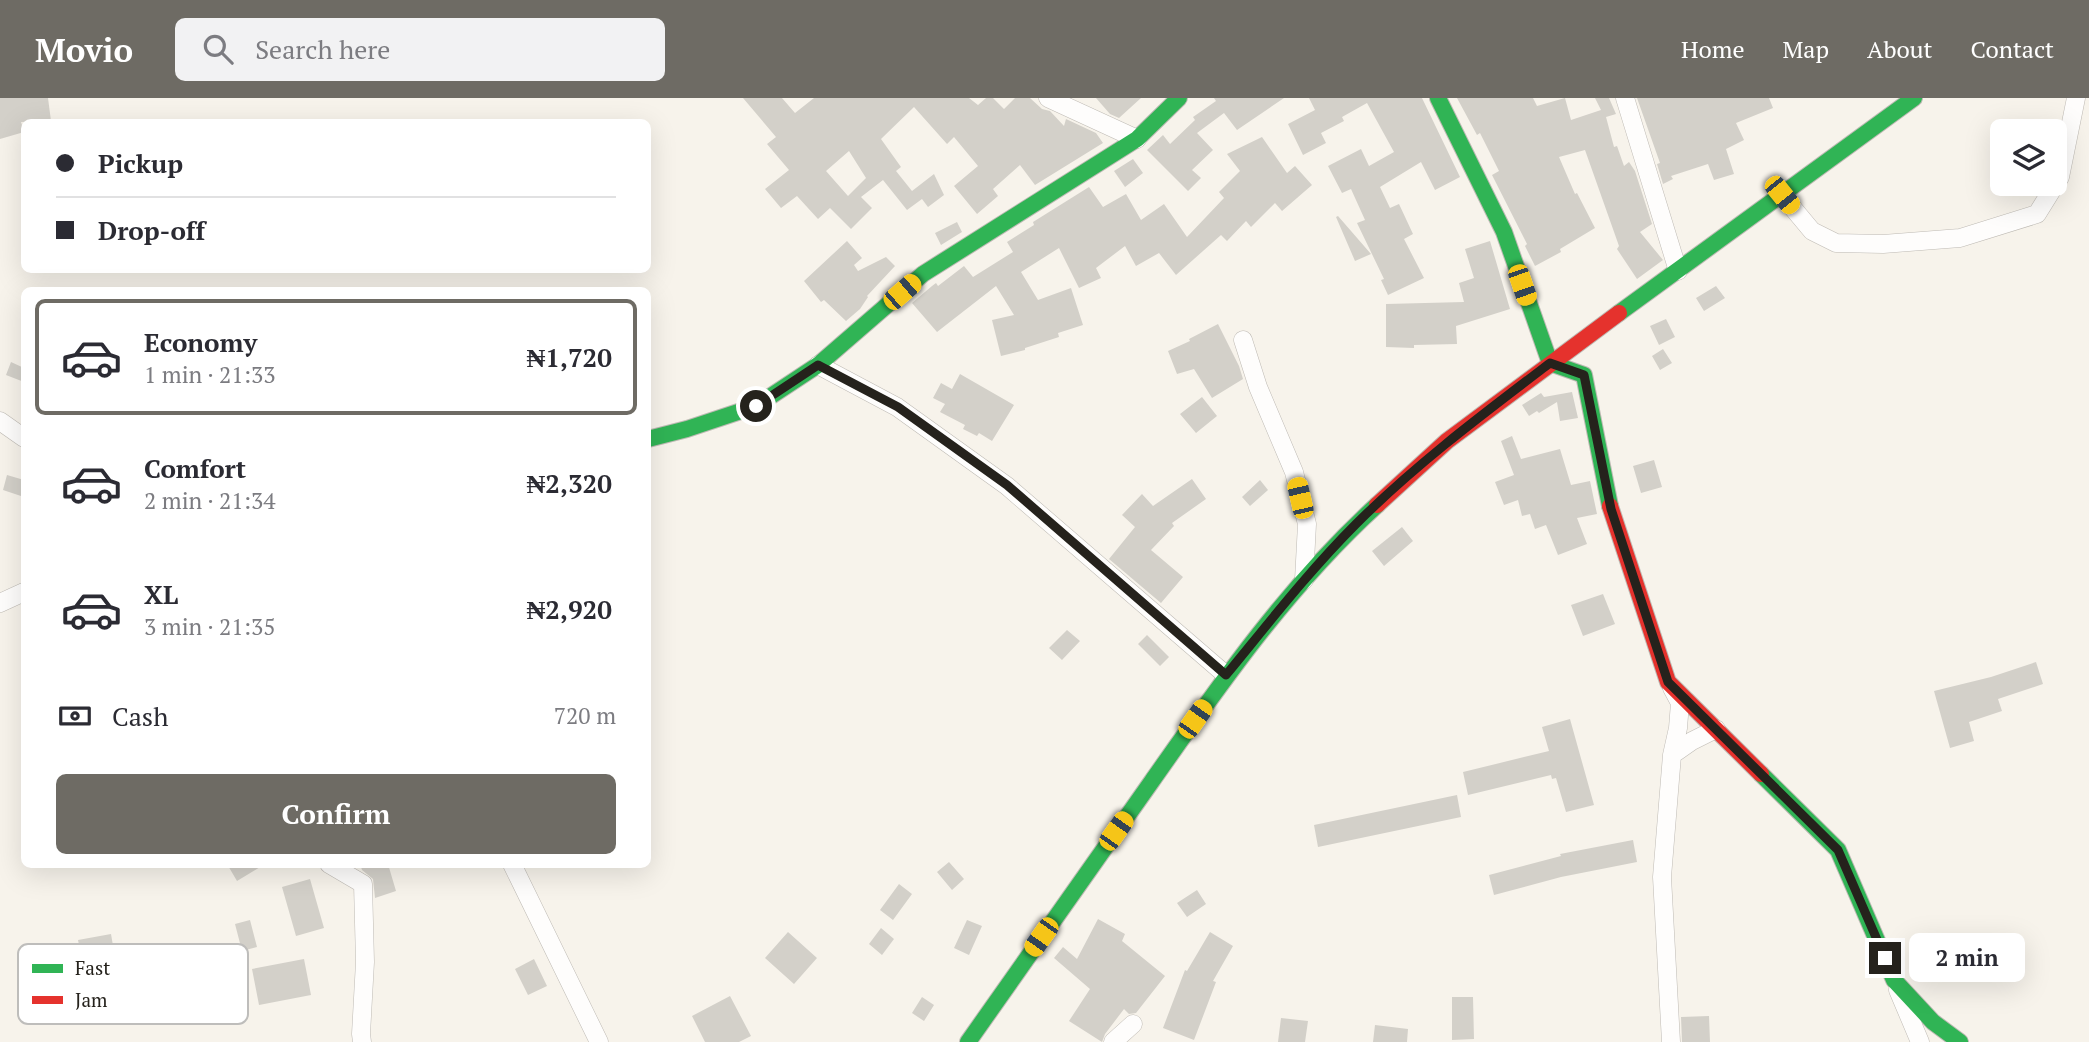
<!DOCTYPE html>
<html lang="en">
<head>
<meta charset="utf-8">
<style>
  body { margin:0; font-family:"PT Serif",serif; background:#f2f2f3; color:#2b2b33; height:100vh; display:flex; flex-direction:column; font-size:26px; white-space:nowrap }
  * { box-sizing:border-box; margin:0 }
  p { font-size:23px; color:#7c7c81 }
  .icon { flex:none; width:38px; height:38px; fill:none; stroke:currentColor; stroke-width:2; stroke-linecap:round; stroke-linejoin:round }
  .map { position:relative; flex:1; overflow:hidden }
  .details { position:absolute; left:21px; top:189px; width:630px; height:581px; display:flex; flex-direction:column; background:#fff; border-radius:10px; box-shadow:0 7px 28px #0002 }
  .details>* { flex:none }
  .banner { position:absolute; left:21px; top:21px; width:630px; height:154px; border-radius:10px; box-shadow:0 7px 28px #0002; display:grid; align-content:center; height:154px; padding:0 35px; background:#fff }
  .controls { position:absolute; left:1990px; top:21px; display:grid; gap:14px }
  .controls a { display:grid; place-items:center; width:77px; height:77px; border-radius:10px; background:#fff; box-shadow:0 7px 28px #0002; font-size:35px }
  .end { position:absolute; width:32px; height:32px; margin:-16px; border:9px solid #25221c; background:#fff; box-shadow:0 0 0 4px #fff }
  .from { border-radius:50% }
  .bubble { position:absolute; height:49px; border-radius:10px; background:#fff; box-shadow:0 7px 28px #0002; font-size:23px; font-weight:600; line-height:49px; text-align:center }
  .car { position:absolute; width:21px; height:42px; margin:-21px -10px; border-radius:9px; box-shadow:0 0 5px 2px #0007; background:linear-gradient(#f5c518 24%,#345 0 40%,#f5c518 0 76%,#345 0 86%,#f5c518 0) }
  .banner b { display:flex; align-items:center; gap:24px; height:66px; font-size:26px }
  .banner b+b { border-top:2px solid #e1e1e2 }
  .banner i { width:18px; height:18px; background:#2b2b33 }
  ul { padding:12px 0 0; list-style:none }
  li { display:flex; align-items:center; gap:21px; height:116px; margin:0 14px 10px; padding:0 21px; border:4px solid transparent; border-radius:10px }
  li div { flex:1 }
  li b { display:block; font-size:26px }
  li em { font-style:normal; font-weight:600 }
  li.on { border-color:#6e6b64 }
  li>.icon { width:63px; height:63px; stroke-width:1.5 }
  .pay { display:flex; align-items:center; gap:18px; height:77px; padding:0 35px; font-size:26px }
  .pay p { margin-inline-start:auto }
  .button { display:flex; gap:14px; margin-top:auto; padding:14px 35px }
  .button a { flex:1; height:80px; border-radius:10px; background:#6e6b64; color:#fff; font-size:28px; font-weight:600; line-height:80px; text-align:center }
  header { display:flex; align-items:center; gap:42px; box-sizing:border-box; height:98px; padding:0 35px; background:#6e6b64; color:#fff }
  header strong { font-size:33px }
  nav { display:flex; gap:38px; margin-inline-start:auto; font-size:24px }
  .search { width:490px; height:63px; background:#f2f2f3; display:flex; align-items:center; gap:18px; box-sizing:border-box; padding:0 24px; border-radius:10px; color:#7c7c81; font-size:26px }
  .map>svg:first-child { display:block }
  .building { fill:#d3d0c9; fill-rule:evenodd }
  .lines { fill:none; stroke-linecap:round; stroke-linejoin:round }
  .street-casing { stroke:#bebab4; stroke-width:19 }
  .fast-casing { stroke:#bebab4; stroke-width:18 }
  .jam-casing { stroke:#bebab4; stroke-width:18 }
  .street { stroke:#fefdfc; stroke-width:18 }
  .fast { stroke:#30b455; stroke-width:16 }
  .jam { stroke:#e5322d; stroke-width:16 }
  .route { stroke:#25221c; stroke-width:9 }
  .key { fill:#fff; stroke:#bebdbb; stroke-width:2 }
  .key-label { font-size:19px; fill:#25221c }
</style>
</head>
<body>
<header>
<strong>Movio</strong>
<div class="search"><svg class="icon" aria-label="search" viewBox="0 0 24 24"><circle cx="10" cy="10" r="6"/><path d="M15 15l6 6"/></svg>Search here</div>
<nav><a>Home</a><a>Map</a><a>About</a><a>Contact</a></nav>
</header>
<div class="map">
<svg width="2089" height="944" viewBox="0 0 2089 944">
  <rect width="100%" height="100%" fill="#f7f3eb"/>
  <path class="building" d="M0,0h48l3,23 -30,1 3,10 -24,7z
    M743,0h39l13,15 19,-15h155l9,7 8,-7h7l11,11 11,-11h15l12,11 8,2 14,15 2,-7 30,14 7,10 -68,42 -15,-20 -27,24 5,7 -21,18 -23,-28 24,-20 -24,-29 -7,7 -33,-37 -33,32 20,28 -5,4 16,20 22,-17 10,21 -16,12 -6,-8 -15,11 -24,-30 -22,17 11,11 -21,21 -21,-21 -12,11 -21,-23 -16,12 -16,-19 24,-19 -22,-26 9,-7zM849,53l17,27 -18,18 -22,-25z
    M1096,0h45l-22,20 -9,-4z
    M1214,0h70l-47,32 -13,-17 -27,20 16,17 -21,20 9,8 -13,13 -41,-41 16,-15 7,9 25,-24 -2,-3 23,-16z
    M1309,0h113l38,79 -25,13 -14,-28 -41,25 10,21 9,-4 14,30 -9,5 20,39 -36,17 -7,-15 3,-1 -27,-56 8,-3 -14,-31 -9,4 -14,-27 33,-17 8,17 25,-14 -27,-49 -25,14 2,4 -23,12 5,10 -23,12 -15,-31 27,-14z
    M1457,0h76l4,8 28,-8 6,22 30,-10 -6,-12h14l7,16 -10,3 8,30 3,-1 7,20 5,-4 6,9 17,53 -12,8 23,28 -26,19 -20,-30 2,-3 -34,-96 -26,7 16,37 2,-1 18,35 -35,21 1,3 -26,14 -10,-20 2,-2 -35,-69 7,-4 -19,-38 -3,2z
    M1637,0h132l4,10 -37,15 8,17 -18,9 8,25 -20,6 -6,-16 -37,12 2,3 -10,5 -6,-20 3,-1z
    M1262,39l25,36 8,-7 17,19 -30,26 -7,-8 -24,24 -5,-6 -19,20 -6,-6 -45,40 -17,-22 -23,13 -11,-20 -29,22 5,10 -22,10 -20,-40 -38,24 17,28 33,-12 12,37 -25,8 1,4 -34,11v2l-24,6 -9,-36 22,-5 -18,-29 -59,46 -25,-29 20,-17 4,-3 2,3 26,-20 9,11 40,-25 -6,-10 27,-17 -1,-3 56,-35 14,20 23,-13 15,26 23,-16 23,33 37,-39 -5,-6 21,-21 -13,-17z
    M1133,61l10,14 -18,14 -11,-16z
    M1338,118l33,38 -16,7 -19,-44z
    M957,124l5,10 -21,13 -6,-12z
    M847,143l15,17 -8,7 4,6 28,-14 9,9 -28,30 1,1 -8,12 -14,12 -22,-21 -3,2 -17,-21z
    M1490,143l20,68 -54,17 1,18 -43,1v3l-28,-1v-43l78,-2 -5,-19 15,-5 -9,-29z
    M1716,188l9,12 -21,13 -8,-13z
    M1666,221l9,18 -16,8 -9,-19z
    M1218,226l21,42 4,13 -31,19 -18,-29 -17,5 -9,-23 22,-10 -1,-2z
    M1663,251l9,14 -12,7 -8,-14z
    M11,264l13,6v14l-18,-7z
    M960,276l54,31 -22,36 -13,-8 -2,3 -14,-7 2,-4 -25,-13 5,-8 -12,-6 8,-15 11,6z
    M1572,294l6,26 -18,3 -3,-19 -18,11 -2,-2 -8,5 -7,-11 19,-12 3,4z
    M1202,299l15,19 -21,17 -16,-19z
    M1512,338l9,23 39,-10 11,36 19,-4 7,33 -20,4 10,26 -29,11 -12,-30 -11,4 -5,-15 -8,2 -4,-16 -14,5 -9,-23 19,-7 -13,-34z
    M1654,362l8,27 -21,6 -8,-27z
    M7,377l17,5v17l-21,-7z
    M1192,381l14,20 -34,24 2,3 -23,24 32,27 -22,26 -52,-44 26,-32 -13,-12 20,-21 11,12z
    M1260,382l8,10 -18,16 -8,-9z
    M1402,429l11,14 -29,25 -12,-15z
    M1603,496l12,30 -32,12 -12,-31z
    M1067,532l13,11 -18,19 -13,-12z
    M1147,537l22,22 -9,9 -22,-22z
    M2036,564l7,22 -45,15 4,12 -33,11 5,19 -24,7 -16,-57 57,-14z
    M1570,621l24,86 -28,7 -10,-34 -4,1 -1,-4 -83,20 -5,-23 86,-21 -7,-24z
    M1457,697l4,22 -143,30 -4,-22z
    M1633,742l4,22 -76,15 -67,18 -5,-20 72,-19 -1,-2z
    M949,764l15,17 -12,11 -15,-18z
    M227,766h38l-28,17z
    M360,766h28l8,27 -21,7 -2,-19 -11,-9z
    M310,781l14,49 -28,8 -14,-49z
    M899,786l13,10 -19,26 -13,-10z
    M1197,792l9,14 -19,13 -10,-14z
    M1098,821l27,15 -3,7 43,35 -29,37 -7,1 -5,-5 -19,25 -3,8 -33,-21 21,-32 -36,-31 9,-11 14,12z
    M250,822l7,27 -15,4 -7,-27z
    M967,822l15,6 -13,29 -15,-7z
    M881,830l13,11 -12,16 -13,-11z
    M788,834l29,26 -23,26 -29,-26z
    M1210,834l23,14 -20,35 3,1 -22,58 -31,-12 22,-58 2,1z
    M111,836l5,29 -32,6 -6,-29z
    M304,861l7,36 -52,10 -7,-36z
    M534,861l13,27 -19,9 -13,-26z
    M730,898l21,40 -12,6h-34l-13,-26z
    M922,899l12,8 -10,16 -12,-8z
    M1452,899h21l1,42 -22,1z
    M1709,918l1,26h-28l-1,-25z
    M1281,920l27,3 -3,21h-27z
    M1375,927l33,4 -1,13h-34z"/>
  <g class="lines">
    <defs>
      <path id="street" d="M1048,0l89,41
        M1625,0l53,173
        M1782,97l30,36 24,12 47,1 77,-6 77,-24 23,-37 16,-79
        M1243,242l15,47 36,85 13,52 -3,56
        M818,267l79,42 110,79 219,189
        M0,323l24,17
        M0,505l24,-11
        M1672,657l20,-14 24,-12
        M329,766l34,20 2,78 -4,72 1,8
        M512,766l87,178
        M1898,892l22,52
        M1113,944l20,-18
        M1671,944l-9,-165 10,-122 6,-27 2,-25 -8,-15"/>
      <path id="fast" d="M1438,0l66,134 46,131 34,12 26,131
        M1619,215l295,-215
        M648,341l39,-10 69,-23 62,-41 105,-91 214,-135 42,-41
        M1761,676l77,76 56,130 39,42 27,20
        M968,944c61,-87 122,-174 184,-261 68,-97 137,-196 225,-276"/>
      <path id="jam" d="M1377,407l70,-64 172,-128
        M1610,408l58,176 93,92"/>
    </defs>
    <use href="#street" class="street-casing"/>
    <use href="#fast" class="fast-casing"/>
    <use href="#jam" class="jam-casing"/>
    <use href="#street" class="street"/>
    <use href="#fast" class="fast"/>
    <use href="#jam" class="jam"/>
  </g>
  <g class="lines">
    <path class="route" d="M756,308l62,-41 80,42 109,78 219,190c42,-51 83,-104 130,-151 59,-59 127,-110 194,-161l34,12 27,134 57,173 170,168 47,108"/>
  </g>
  <rect x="18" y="846" width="230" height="80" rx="10" class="key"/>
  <rect x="32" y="866" width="31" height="9" fill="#30b455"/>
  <rect x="32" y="898" width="31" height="8" fill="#e5322d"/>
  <g class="key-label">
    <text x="75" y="877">Fast</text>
    <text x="75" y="909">Jam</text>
  </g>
</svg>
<div class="controls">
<a><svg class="icon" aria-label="layers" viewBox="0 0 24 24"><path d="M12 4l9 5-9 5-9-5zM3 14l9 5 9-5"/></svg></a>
</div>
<i class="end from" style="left:756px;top:308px"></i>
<i class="end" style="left:1885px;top:860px"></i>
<div class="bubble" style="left:1909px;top:835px;width:116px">2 min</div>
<i class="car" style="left:1782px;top:97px;rotate:141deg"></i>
<i class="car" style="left:1522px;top:187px;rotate:161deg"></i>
<i class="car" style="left:902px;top:194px;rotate:49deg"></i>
<i class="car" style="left:1300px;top:400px;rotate:347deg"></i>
<i class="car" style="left:1195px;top:621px;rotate:35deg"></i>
<i class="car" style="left:1116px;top:733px;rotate:35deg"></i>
<i class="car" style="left:1041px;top:839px;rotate:215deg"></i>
<div class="banner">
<b><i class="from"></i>Pickup</b>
<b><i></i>Drop-off</b>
</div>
<section class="details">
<ul>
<li class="on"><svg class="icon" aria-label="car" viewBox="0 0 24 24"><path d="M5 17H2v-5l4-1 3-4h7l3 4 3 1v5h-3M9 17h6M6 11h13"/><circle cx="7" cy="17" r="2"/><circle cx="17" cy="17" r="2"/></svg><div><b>Economy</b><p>1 min · 21:33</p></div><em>₦1,720</em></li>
<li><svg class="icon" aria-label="car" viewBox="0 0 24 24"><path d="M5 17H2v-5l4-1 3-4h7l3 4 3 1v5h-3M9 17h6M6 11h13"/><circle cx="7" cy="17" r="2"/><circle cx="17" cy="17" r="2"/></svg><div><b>Comfort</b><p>2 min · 21:34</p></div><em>₦2,320</em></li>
<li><svg class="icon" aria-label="car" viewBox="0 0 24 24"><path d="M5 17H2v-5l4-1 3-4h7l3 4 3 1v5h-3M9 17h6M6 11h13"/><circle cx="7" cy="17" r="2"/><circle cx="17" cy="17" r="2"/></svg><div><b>XL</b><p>3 min · 21:35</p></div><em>₦2,920</em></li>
</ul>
<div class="pay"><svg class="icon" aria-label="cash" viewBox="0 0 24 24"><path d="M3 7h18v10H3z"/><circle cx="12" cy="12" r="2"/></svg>Cash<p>720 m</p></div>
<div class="button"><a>Confirm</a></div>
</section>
</div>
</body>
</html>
